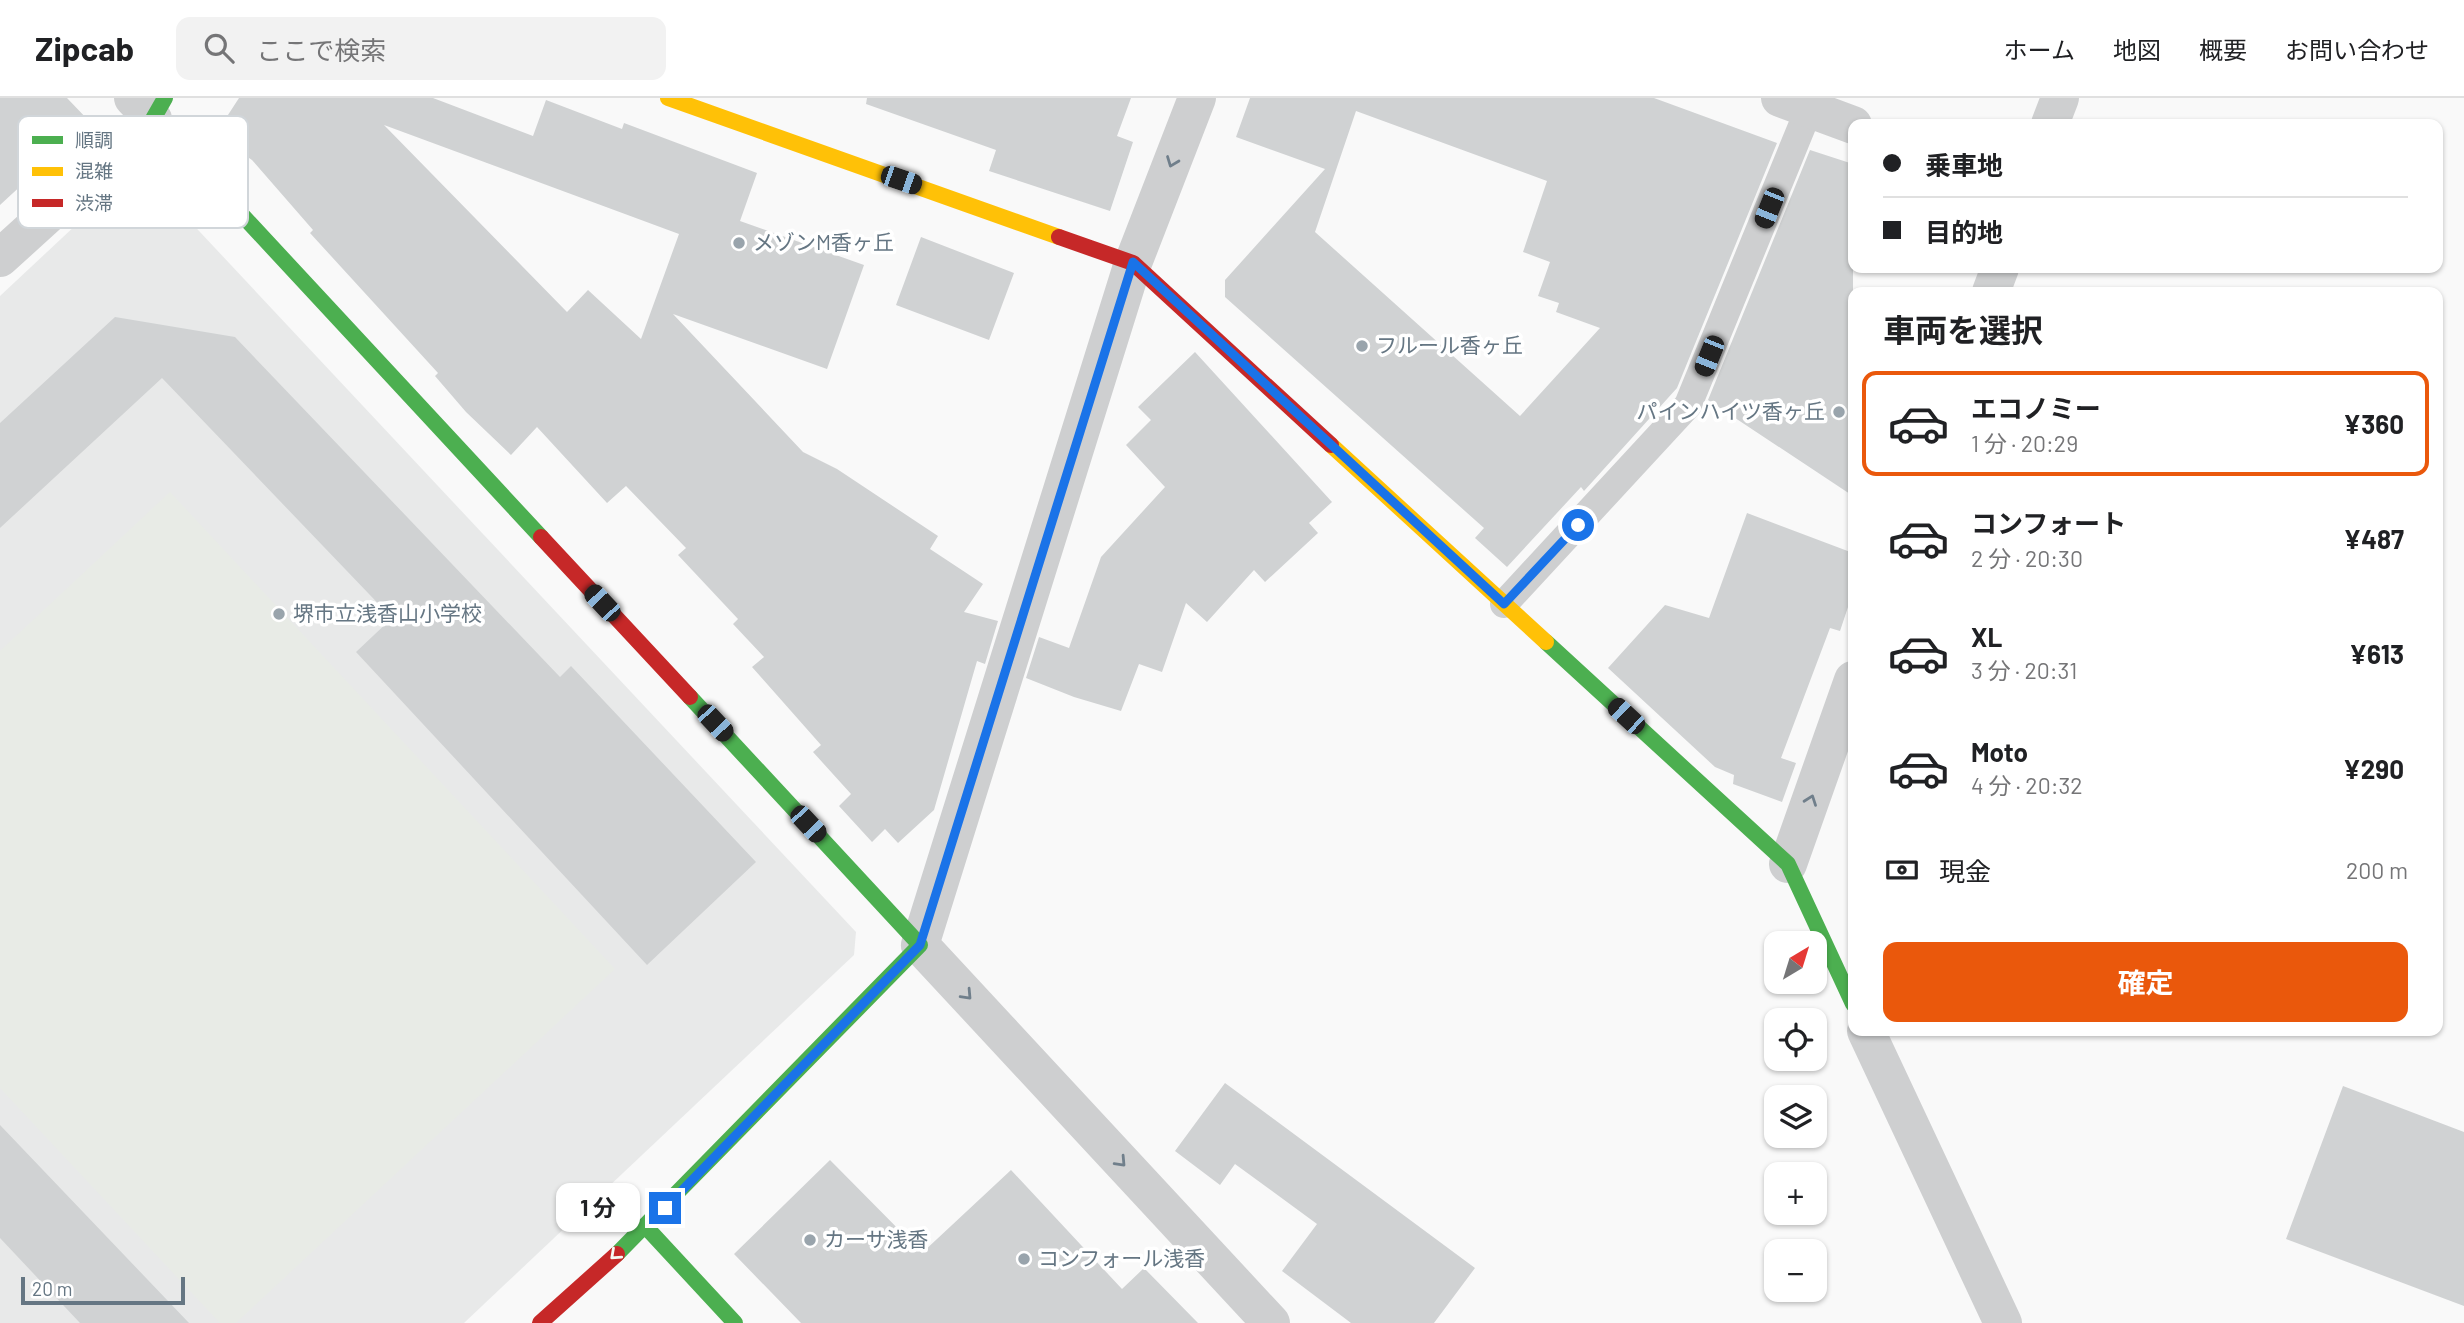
<!DOCTYPE html>
<html lang="ja">
<head>
<meta charset="utf-8">
<style>
  body { margin:0; font-family:Barlow,"Noto Sans JP",sans-serif; background:#f2f2f2; color:#202124; height:100vh; display:flex; flex-direction:column; font-size:26px; white-space:nowrap }
  * { box-sizing:border-box; margin:0 }
  p { font-size:23px; color:#757577 }
  .icon { flex:none; width:38px; height:38px; fill:none; stroke:currentColor; stroke-width:2; stroke-linecap:round; stroke-linejoin:round }
  .map { position:relative; flex:1; overflow:hidden }
  .side { position:absolute; left:1848px; top:189px; width:595px; height:749px; display:flex; flex-direction:column; background:#fff; border-radius:14px; box-shadow:0 2px 5px #0004 }
  .side>* { flex:none }
  .hud { position:absolute; left:1848px; top:21px; width:595px; height:154px; border-radius:14px; box-shadow:0 2px 5px #0004; display:grid; align-content:center; height:154px; padding:0 35px; background:#fff }
  .needle { width:46px; rotate:38deg }
  .controls { position:absolute; left:1764px; top:833px; display:grid; gap:14px }
  .controls a { display:grid; place-items:center; width:63px; height:63px; border-radius:14px; background:#fff; box-shadow:0 2px 5px #0004; font-size:35px }
  .scale { position:absolute; left:21px; bottom:18px; width:164px; box-sizing:border-box; padding-left:7px; border:4px solid #657683; border-top:0; font-size:19px; line-height:24px; white-space:nowrap; color:#657683; -webkit-text-stroke:5px #fff; paint-order:stroke }
  .end { position:absolute; width:32px; height:32px; margin:-16px; border:9px solid #1a73e8; background:#fff; box-shadow:0 0 0 4px #fff }
  .from { border-radius:50% }
  .bubble { position:absolute; height:49px; border-radius:14px; background:#fff; box-shadow:0 2px 5px #0004; font-size:23px; font-weight:700; line-height:49px; text-align:center }
  .car { position:absolute; width:21px; height:42px; margin:-21px -10px; border-radius:9px; box-shadow:0 0 5px 2px #0007; background:linear-gradient(#222 24%,#8ab4d8 0 40%,#222 0 76%,#8ab4d8 0 86%,#222 0) }
  .hud b { display:flex; align-items:center; gap:24px; height:66px; font-size:26px }
  .hud b+b { border-top:2px solid #e0e0e0 }
  .hud i { width:18px; height:18px; background:#202124 }
  ul { padding:0; list-style:none }
  li { display:flex; align-items:center; gap:21px; height:105px; margin:0 14px 10px; padding:0 21px; border:4px solid transparent; border-radius:14px }
  li div { flex:1 }
  li b { display:block; font-size:26px }
  li em { font-style:normal; font-weight:700 }
  li.current { border-color:#ea580c }
  li>.icon { width:63px; height:63px; stroke-width:1.5 }
  h2 { padding:0 35px; font-size:32px; line-height:84px }
  .pay { display:flex; align-items:center; gap:18px; height:77px; padding:0 35px; font-size:26px }
  .pay p { margin-inline-start:auto }
  .primary-button { display:flex; gap:14px; margin-top:auto; padding:14px 35px }
  .primary-button a { flex:1; height:80px; border-radius:14px; background:#ea580c; color:#fff; font-size:28px; font-weight:700; line-height:80px; text-align:center }
  header { display:flex; align-items:center; gap:42px; box-sizing:border-box; height:98px; padding:0 35px; background:#fff; border-bottom:2px solid #e0e0e0 }
  header strong { font-size:33px }
  nav { display:flex; gap:38px; margin-inline-start:auto; font-size:24px }
  .search { width:490px; height:63px; background:#f2f2f2; display:flex; align-items:center; gap:18px; box-sizing:border-box; padding:0 24px; border-radius:14px; color:#757577; font-size:26px }
  .map>svg:first-child { display:block }
  .built { fill:#e8e9e9 }
  .green { fill:#e8ebe6 }
  .building { fill:#d0d2d3; fill-rule:evenodd }
  .lines { fill:none; stroke-linecap:round; stroke-linejoin:round }
  .lane { stroke:#cecfd0; stroke-width:28 }
  .street { stroke:#cecfd0; stroke-width:38 }
  .fast { stroke:#4caf50; stroke-width:16 }
  .slow { stroke:#ffc107; stroke-width:16 }
  .jam { stroke:#c62828; stroke-width:16 }
  .oneway { stroke:#707f8b }
  .oneway2 { stroke:#f6fbf6 }
  .route { stroke:#1a73e8; stroke-width:9 }
  .poi-dot { fill:#99a4ac; stroke:#fff; stroke-width:2.5 }
  .labels { text-anchor:middle; stroke-width:7; stroke-linejoin:round; paint-order:stroke }
  .poi-label { font-size:21px; fill:#657683; stroke:#fff; text-anchor:start }
  .key { fill:#fff; stroke:#d1d6da; stroke-width:2 }
  .key-label { font-size:19px; fill:#657683 }
</style>
</head>
<body>
<header>
<strong>Zipcab</strong>
<div class="search"><svg class="icon" aria-label="search" viewBox="0 0 24 24"><circle cx="10" cy="10" r="6"/><path d="M15 15l6 6"/></svg>ここで検索</div>
<nav><a>ホーム</a><a>地図</a><a>概要</a><a>お問い合わせ</a></nav>
</header>
<div class="map">
<svg width="2464" height="1225" viewBox="0 0 2464 1225">
  <rect width="100%" height="100%" fill="#f9f9f9"/>
  <path class="built" d="M124,82l31,4 701,748 -2,23 -390,368h-464v-1027z"/>
  <path class="green" d="M170,394l445,477 -379,354h-16l-220,-235v-437z"/>
  <path class="building" d="M0,0h67l23,24 -90,83z
    M239,0h194l100,38 13,-36 76,29 2,-6 133,50 -17,48 124,44 -37,104 -154,-55 130,138 34,17 101,67 -8,13 53,35 -19,28 34,9 -13,43 -8,-3 -43,149 -36,33 -13,-14 -13,13 -33,-36 12,-12 -38,-42 8,-7 -69,-78 12,-10 -31,-33 5,-5 -60,-64 8,-7 -60,-62 -19,17 -70,-76 -26,28 -45,-43 -31,-36 3,-3 -128,-140 3,-3 -61,-70 -37,-25zM384,27l295,109 -38,105 -53,-49 -21,22z
    M867,0h264l-14,38 16,6 -23,69 -121,-40 7,-21 -130,-46z
    M1250,0h404l123,45 -100,245 -93,103 -3,-4 -74,80 -32,-29 9,-10 -259,-231v-17l100,-111 -89,-32zM1356,13l191,70 -24,71 27,10 -12,34 21,7 -3,9 44,16 -80,88 -205,-184z
    M1810,52l43,14v332l-145,-96z
    M921,139l93,36 -25,67 -93,-35z
    M115,219l120,20 325,340 11,-11 185,196 -109,103 -291,-313 36,-34 -230,-240 -162,150v-105z
    M1195,254l137,150 -23,21 9,10 -53,49 -11,-12 -47,52 -21,-19 -24,69 -23,-8 -18,47 -47,-14 -48,-19 13,-41 30,11 32,-91 64,-70 -39,-42 25,-25 -13,-13z
    M1747,415l106,40v39l-13,39 -10,-3 -49,130 15,5 -14,39 -49,-18 1,-9 -19,-8 -107,-99 57,-63 44,13z
    M1225,985l250,185 -41,55h-83l-69,-52 35,-47 -82,-60 -15,21 -45,-34z
    M2343,988l121,46v174l-178,-67z
    M0,1027l189,198h-109l-80,-85z
    M830,1062l92,93 89,-83 111,119 22,-21 54,55h-397l-67,-69z"/>
  <g class="lines">
    <path class="lane" d="M1504,506l184,-199 121,-296"/>
    <path class="street" d="M1197,0l-64,165 -213,682 351,378
      M1780,0l73,27
      M2050,26l10,-26
      M0,160l153,-139 -20,-21
      M1991,194l9,-24
      M1788,766l65,-184
      M1866,933l137,292"/>
    <path class="fast" d="M165,0l-12,21 388,418
      M1546,544l242,222 65,140
      M646,1129l89,96
      M617,1156l303,-309 -230,-248"/>
    <path class="slow" d="M668,0l391,139
      M1331,347l215,197"/>
    <path class="jam" d="M1059,139l74,26 198,182
      M541,439l149,160
      M540,1225l77,-69"/>
  </g>
  <defs><path id="oneway-chevron" d="M-2-3.5L2.5 0L-2 3.5" fill="none" stroke-width="1.6" stroke-linecap="round" stroke-linejoin="round" transform="scale(1.75)"/></defs>
  <g class="oneway">
    <use href="#oneway-chevron" transform="translate(1172 64) rotate(111)"/>
    <use href="#oneway-chevron" transform="translate(1811 702) rotate(-70)"/>
    <use href="#oneway-chevron" transform="translate(967 897) rotate(47)"/>
    <use href="#oneway-chevron" transform="translate(1121 1064) rotate(47)"/>
  </g>
  <use class="oneway2" href="#oneway-chevron" transform="translate(615 1157) rotate(138)"/>
  <g class="lines">
    <path class="route" d="M665,1110l255,-263 213,-683 371,342 74,-79"/>
  </g>
  <g class="poi-dot">
    <circle cx="739" cy="145" r="7"/>
    <circle cx="1362" cy="248" r="7"/>
    <circle cx="1839" cy="314" r="7"/>
    <circle cx="279" cy="516" r="7"/>
    <circle cx="810" cy="1142" r="7"/>
    <circle cx="1024" cy="1161" r="7"/>
  </g>
  <g class="labels">
    <g class="poi-label">
      <text x="753" y="152">メゾンM香ヶ丘</text>
      <text x="1376" y="255">フルール香ヶ丘</text>
      <text x="1825" y="321" text-anchor="end">パインハイツ香ヶ丘</text>
      <text x="293" y="523">堺市立浅香山小学校</text>
      <text x="824" y="1149">カーサ浅香</text>
      <text x="1038" y="1168">コンフォール浅香</text>
    </g>
  </g>
  <rect x="18" y="18" width="230" height="112" rx="10" class="key"/>
  <rect x="32" y="38" width="31" height="8" fill="#4caf50"/>
  <rect x="32" y="69" width="31" height="9" fill="#ffc107"/>
  <rect x="32" y="101" width="31" height="8" fill="#c62828"/>
  <g class="key-label">
    <text x="75" y="49">順調</text>
    <text x="75" y="80">混雑</text>
    <text x="75" y="112">渋滞</text>
  </g>
</svg>
<div class="controls">
<a><svg class="needle" viewBox="-14 -14 28 28"><path d="M0-13l5 13h-10z" fill="#e53935"/><path d="M0 13l5-13h-10z" fill="#757577"/></svg></a>
<a><svg class="icon" aria-label="locate" viewBox="0 0 24 24"><circle cx="12" cy="12" r="6"/><path d="M12 2v4M12 18v4M2 12h4M18 12h4"/></svg></a>
<a><svg class="icon" aria-label="layers" viewBox="0 0 24 24"><path d="M12 4l9 5-9 5-9-5zM3 14l9 5 9-5"/></svg></a>
<a>+</a>
<a>−</a>
</div>
<div class="scale">20 m</div>
<i class="end from" style="left:1578px;top:427px"></i>
<i class="end" style="left:665px;top:1110px"></i>
<div class="bubble" style="left:556px;top:1085px;width:84px">1 分</div>
<i class="car" style="left:901px;top:82px;rotate:109deg"></i>
<i class="car" style="left:1769px;top:110px;rotate:202deg"></i>
<i class="car" style="left:1709px;top:258px;rotate:202deg"></i>
<i class="car" style="left:602px;top:505px;rotate:317deg"></i>
<i class="car" style="left:1626px;top:618px;rotate:313deg"></i>
<i class="car" style="left:715px;top:625px;rotate:137deg"></i>
<i class="car" style="left:808px;top:726px;rotate:137deg"></i>
<div class="hud">
<b><i class="from"></i>乗車地</b>
<b><i></i>目的地</b>
</div>
<section class="side">
<h2>車両を選択</h2>
<ul>
<li class="current"><svg class="icon" aria-label="car" viewBox="0 0 24 24"><path d="M5 17H2v-5l4-1 3-4h7l3 4 3 1v5h-3M9 17h6M6 11h13"/><circle cx="7" cy="17" r="2"/><circle cx="17" cy="17" r="2"/></svg><div><b>エコノミー</b><p>1 分 · 20:29</p></div><em>¥360</em></li>
<li><svg class="icon" aria-label="car" viewBox="0 0 24 24"><path d="M5 17H2v-5l4-1 3-4h7l3 4 3 1v5h-3M9 17h6M6 11h13"/><circle cx="7" cy="17" r="2"/><circle cx="17" cy="17" r="2"/></svg><div><b>コンフォート</b><p>2 分 · 20:30</p></div><em>¥487</em></li>
<li><svg class="icon" aria-label="car" viewBox="0 0 24 24"><path d="M5 17H2v-5l4-1 3-4h7l3 4 3 1v5h-3M9 17h6M6 11h13"/><circle cx="7" cy="17" r="2"/><circle cx="17" cy="17" r="2"/></svg><div><b>XL</b><p>3 分 · 20:31</p></div><em>¥613</em></li>
<li><svg class="icon" aria-label="car" viewBox="0 0 24 24"><path d="M5 17H2v-5l4-1 3-4h7l3 4 3 1v5h-3M9 17h6M6 11h13"/><circle cx="7" cy="17" r="2"/><circle cx="17" cy="17" r="2"/></svg><div><b>Moto</b><p>4 分 · 20:32</p></div><em>¥290</em></li>
</ul>
<div class="pay"><svg class="icon" aria-label="cash" viewBox="0 0 24 24"><path d="M3 7h18v10H3z"/><circle cx="12" cy="12" r="2"/></svg>現金<p>200 m</p></div>
<div class="primary-button"><a>確定</a></div>
</section>
</div>
</body>
</html>
